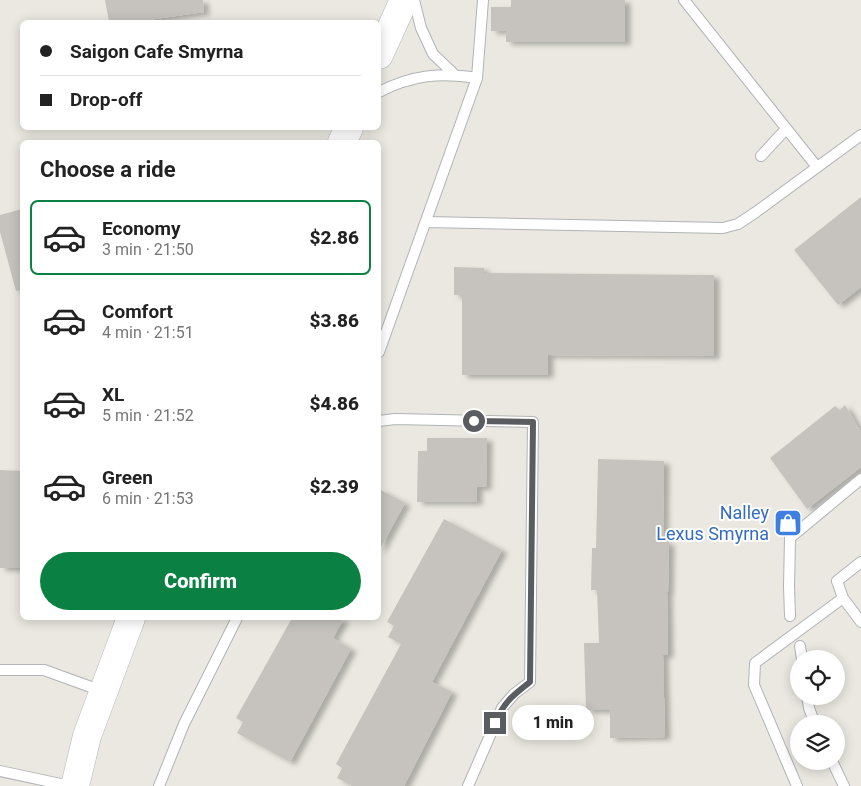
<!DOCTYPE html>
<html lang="en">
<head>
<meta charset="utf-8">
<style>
  body { margin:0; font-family:Roboto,sans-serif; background:#f6f6f6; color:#222; height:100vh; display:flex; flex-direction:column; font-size:19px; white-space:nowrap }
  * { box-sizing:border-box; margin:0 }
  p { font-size:16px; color:#767676 }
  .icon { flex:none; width:28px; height:28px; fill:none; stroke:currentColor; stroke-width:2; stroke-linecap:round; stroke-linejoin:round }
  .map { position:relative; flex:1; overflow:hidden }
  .side { position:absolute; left:20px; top:140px; width:361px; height:480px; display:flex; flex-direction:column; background:#fff; border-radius:8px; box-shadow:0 2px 12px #0003 }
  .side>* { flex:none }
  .hud { position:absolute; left:20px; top:20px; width:361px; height:110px; border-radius:8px; box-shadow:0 2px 12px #0003; display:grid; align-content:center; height:110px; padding:0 20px; background:#fff }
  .buttons { position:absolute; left:790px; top:650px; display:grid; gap:10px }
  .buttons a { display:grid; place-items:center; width:55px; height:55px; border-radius:50%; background:#fff; box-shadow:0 2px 12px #0003; font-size:25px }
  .end { position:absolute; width:22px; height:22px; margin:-11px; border:6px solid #595c60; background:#fff; box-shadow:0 0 0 2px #fff }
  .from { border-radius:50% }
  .bubble { position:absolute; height:35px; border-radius:18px; background:#fff; box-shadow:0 2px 12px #0003; font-size:16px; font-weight:800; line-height:35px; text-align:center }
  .hud b { display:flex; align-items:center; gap:18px; height:48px; font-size:19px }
  .hud b+b { border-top:1px solid #e0e0e0 }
  .hud i { width:12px; height:12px; background:#222 }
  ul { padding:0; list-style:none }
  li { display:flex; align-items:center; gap:15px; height:75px; margin:0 10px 8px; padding:0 10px; border:2px solid transparent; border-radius:8px }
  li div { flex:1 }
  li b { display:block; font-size:19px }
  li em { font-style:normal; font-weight:800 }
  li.active { border-color:#0b8043 }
  li>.icon { width:45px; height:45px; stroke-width:1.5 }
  h2 { padding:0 20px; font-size:22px; line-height:60px }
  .button { display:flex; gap:10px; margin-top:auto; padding:10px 20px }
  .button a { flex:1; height:58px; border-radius:30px; background:#0b8043; color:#fff; font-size:20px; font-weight:800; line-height:58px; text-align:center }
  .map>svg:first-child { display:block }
  .building { fill:#c6c3be; filter:url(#shadow) }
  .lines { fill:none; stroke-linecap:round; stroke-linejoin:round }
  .lane-casing { stroke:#b1b3b7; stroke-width:12 }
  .secondary-casing { stroke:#b2b5b9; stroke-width:29 }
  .lane { stroke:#fff; stroke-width:10 }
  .secondary { stroke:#fff; stroke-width:28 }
  .route { stroke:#595c60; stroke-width:6 }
  .labels { text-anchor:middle; stroke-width:4; stroke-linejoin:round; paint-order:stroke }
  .shop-label { font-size:18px; fill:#366cbe; stroke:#fff; text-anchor:end }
</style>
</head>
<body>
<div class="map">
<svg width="861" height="786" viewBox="0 0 861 786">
  <defs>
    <filter id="shadow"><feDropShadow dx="5.5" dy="3" stdDeviation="2.5" flood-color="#0004"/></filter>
  </defs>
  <rect width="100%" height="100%" fill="#eae8e0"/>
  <path class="building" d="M105,0h98l1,12 -70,10h-8l-1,-3 -16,3z
    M511,0h114v42h-119v-11h-15v-24h20z
    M861,197v90l-23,18 -44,-55z
    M22,209v81l-6,1 -16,-59v-17z
    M454,267l30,1v5l230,2v81l-166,-1v20h-86v-80h-8z
    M845,405l16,27v35l-54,42 -37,-51 65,-52 5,4z
    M427,438h60l-1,49h-9v15h-60l1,-51h9z
    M598,459l66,2 -1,81h6l-1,50h-1l1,63h-5l2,82 -55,1v-28h-24l-2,-67h15l-2,-53h-6l1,-42h4z
    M0,470l21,1 1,97h-22z
    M379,489l26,14 -26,48z
    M444,519l58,31 -70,132 20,10 -48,94h-52l-15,-8 5,-10 -6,-4 65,-120 -13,-7 6,-11 -7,-4z
    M292,618h52l-11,20 18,11 -61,113 -53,-29 6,-11 -7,-4z"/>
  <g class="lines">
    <defs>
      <path id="lane" d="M414,0l7,28 12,26 21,20
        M684,0l133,167
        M379,92c33,-17 62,-20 98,-14
        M761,156l25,-27
        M426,222l297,6 15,-4 18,-12 105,-77
        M379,352l98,-274 6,-78
        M379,421l16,-2 138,3 -3,260 -16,12 -12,14 -34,78
        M843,598l-6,-17 24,-19
        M790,616l-1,-30 1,-48 71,-59
        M800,646l2,13
        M0,670h44l58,21
        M807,696l2,12 6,16
        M832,761l12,25
        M0,771l70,15
        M159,786l25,-62 53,-106
        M797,786l-43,-101 1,-22 88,-65 18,24"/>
      <path id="secondary" d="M379,55l25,-55
        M342,142l7,-14
        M75,786l12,-50 44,-118"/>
    </defs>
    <use href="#lane" class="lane-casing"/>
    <use href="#secondary" class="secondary-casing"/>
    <use href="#lane" class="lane"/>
    <use href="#secondary" class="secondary"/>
  </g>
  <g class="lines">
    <path class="route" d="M474,421l59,1 -3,260c-18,14 -26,20 -35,41"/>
  </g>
  <defs>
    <symbol id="shop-square" viewBox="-11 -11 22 22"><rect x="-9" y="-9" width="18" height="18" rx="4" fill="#3f7fe0" stroke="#fff"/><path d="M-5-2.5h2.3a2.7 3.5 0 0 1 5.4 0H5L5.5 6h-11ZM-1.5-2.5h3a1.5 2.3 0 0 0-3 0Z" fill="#fff"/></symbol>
  </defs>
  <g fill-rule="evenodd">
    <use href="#shop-square" x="772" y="507" width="32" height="32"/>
  </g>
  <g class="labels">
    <g class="shop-label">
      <text x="769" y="519">Nalley<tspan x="769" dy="21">Lexus Smyrna</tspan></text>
    </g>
  </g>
</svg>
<div class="buttons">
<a><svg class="icon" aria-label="locate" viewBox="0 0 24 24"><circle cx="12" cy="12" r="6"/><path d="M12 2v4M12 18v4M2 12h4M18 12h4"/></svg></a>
<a><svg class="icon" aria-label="layers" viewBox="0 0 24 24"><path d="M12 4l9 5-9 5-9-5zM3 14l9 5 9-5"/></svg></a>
</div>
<i class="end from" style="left:474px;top:421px"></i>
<i class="end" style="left:495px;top:723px"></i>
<div class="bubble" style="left:512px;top:705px;width:82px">1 min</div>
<div class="hud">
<b><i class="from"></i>Saigon Cafe Smyrna</b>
<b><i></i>Drop-off</b>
</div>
<section class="side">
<h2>Choose a ride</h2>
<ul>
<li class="active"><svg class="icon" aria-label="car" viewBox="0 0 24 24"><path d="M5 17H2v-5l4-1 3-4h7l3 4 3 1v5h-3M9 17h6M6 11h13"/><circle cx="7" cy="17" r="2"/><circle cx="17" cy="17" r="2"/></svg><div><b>Economy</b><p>3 min · 21:50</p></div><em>$2.86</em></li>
<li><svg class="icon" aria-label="car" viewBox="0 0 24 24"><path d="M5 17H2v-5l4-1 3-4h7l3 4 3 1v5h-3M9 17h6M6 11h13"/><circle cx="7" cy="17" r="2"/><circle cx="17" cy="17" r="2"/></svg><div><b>Comfort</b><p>4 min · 21:51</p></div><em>$3.86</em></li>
<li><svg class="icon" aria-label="car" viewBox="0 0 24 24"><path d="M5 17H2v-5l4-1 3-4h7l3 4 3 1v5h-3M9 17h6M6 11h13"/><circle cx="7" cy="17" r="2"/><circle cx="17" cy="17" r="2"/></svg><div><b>XL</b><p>5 min · 21:52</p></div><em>$4.86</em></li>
<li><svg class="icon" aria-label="car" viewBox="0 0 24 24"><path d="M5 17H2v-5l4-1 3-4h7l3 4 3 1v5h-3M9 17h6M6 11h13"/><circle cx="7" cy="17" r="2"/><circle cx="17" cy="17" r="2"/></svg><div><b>Green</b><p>6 min · 21:53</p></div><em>$2.39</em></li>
</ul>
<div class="button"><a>Confirm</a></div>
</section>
</div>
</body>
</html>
